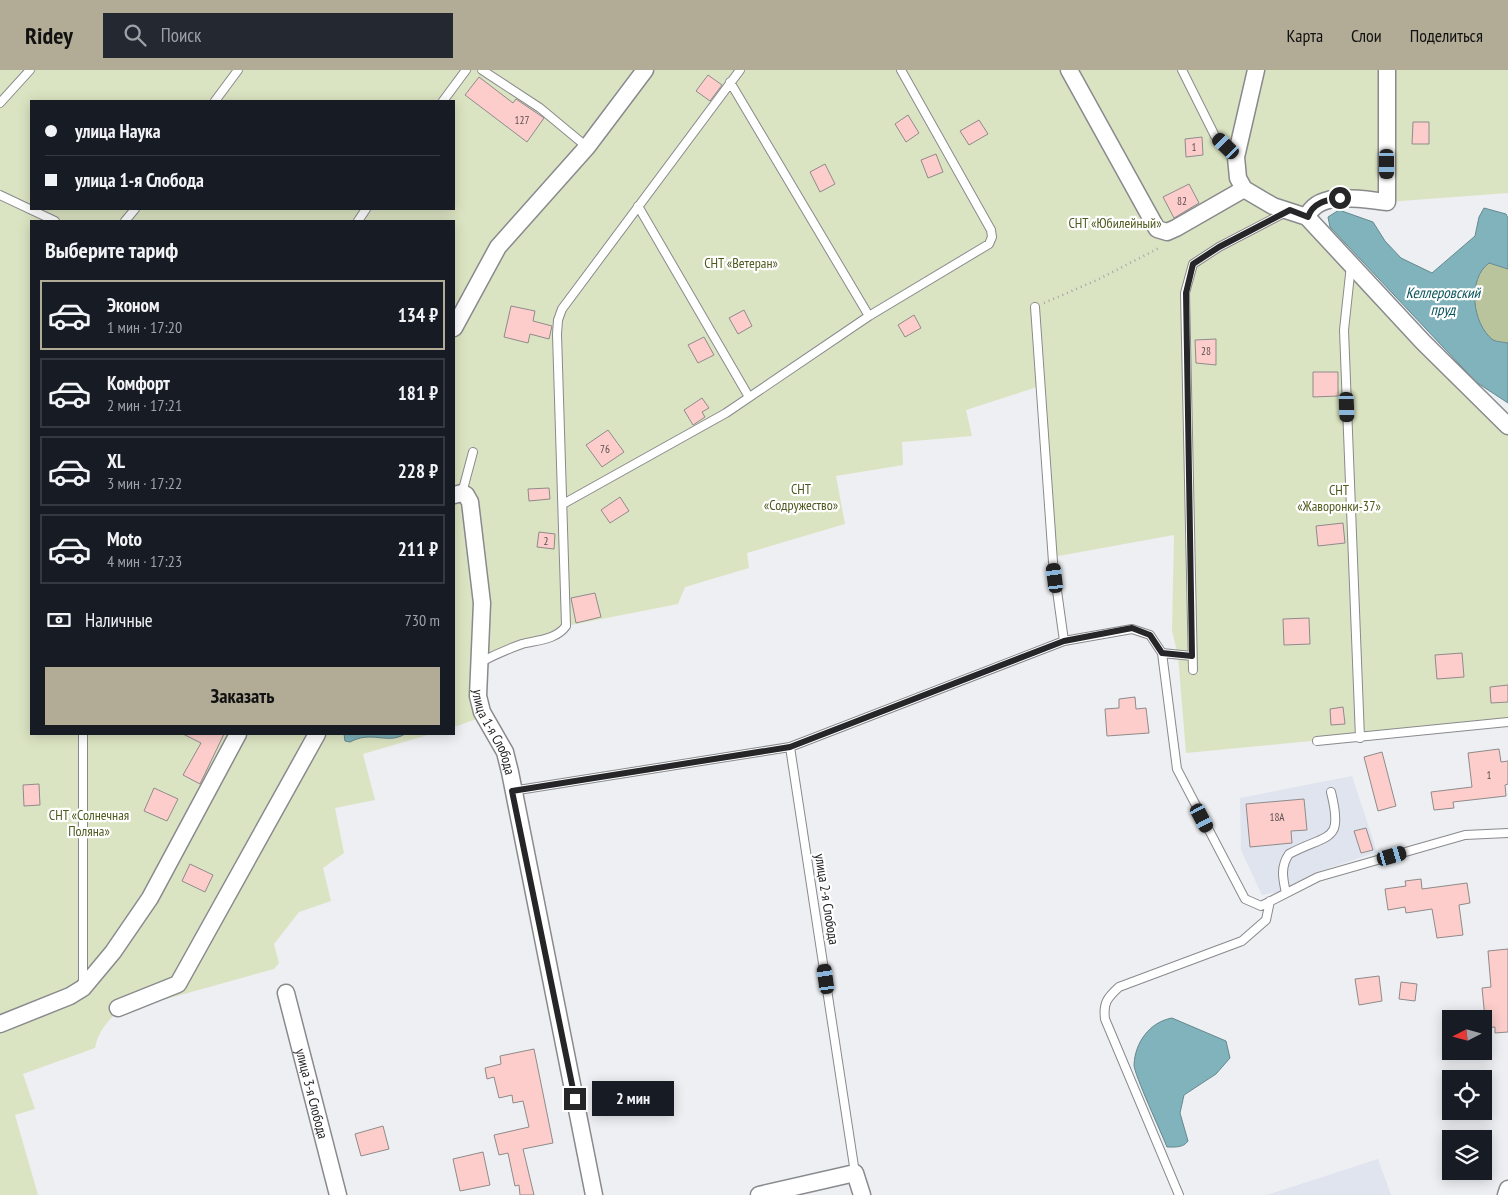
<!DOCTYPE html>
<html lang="ru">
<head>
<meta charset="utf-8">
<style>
  body { margin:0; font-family:"PT Sans Narrow",sans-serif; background:#242831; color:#f1f3f6; height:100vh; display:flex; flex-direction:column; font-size:19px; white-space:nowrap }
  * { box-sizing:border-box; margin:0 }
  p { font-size:16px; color:#9ea1a6 }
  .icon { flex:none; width:28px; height:28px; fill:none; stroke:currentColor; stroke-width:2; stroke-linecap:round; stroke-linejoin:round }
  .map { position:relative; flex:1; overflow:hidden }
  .details { position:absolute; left:30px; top:150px; width:425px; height:515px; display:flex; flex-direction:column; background:#171b24; border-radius:0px; box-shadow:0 2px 12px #0003 }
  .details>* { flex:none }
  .hud { position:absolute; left:30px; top:30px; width:425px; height:110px; border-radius:0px; box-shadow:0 2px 12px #0003; display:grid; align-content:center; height:110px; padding:0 15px; background:#171b24 }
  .needle { width:32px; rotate:264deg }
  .buttons { position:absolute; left:1442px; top:940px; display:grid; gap:10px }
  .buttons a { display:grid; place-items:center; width:50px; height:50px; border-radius:0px; background:#171b24; box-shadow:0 2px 12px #0003; font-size:25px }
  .end { position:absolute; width:22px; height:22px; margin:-11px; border:6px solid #262628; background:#fff; box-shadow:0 0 0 2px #fff }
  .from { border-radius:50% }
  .bubble { position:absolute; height:35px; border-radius:0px; background:#171b24; box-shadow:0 2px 12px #0003; font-size:16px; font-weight:800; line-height:35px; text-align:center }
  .car { position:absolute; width:15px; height:30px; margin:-15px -8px; border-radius:6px; box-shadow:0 0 4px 1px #0007; background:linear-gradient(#222 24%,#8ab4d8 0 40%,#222 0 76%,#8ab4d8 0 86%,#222 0) }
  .hud b { display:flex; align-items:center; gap:18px; height:48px; font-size:19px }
  .hud b+b { border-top:1px solid #363941 }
  .hud i { width:12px; height:12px; background:#f1f3f6 }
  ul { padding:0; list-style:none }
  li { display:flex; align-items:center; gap:15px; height:70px; margin:0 10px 8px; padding:0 5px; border:2px solid #363941; border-radius:0px }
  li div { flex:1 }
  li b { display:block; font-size:19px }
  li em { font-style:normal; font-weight:800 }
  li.on { border-color:#b2ab96 }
  li>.icon { width:45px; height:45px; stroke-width:1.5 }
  h2 { padding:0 15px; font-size:22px; line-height:60px }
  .pay { display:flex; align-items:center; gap:12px; height:55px; padding:0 15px; font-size:19px }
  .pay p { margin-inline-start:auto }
  .button { display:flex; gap:10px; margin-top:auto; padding:10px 15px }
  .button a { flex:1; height:58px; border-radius:0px; background:#b2ab96; color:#111; font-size:20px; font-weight:800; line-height:58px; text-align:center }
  header { display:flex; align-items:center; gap:30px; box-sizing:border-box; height:70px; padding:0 25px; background:#b2ab96; color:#111 }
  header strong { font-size:24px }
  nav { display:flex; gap:28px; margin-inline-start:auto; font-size:18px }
  .search { width:350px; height:45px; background:#242831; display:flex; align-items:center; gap:12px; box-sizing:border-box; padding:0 18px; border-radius:0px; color:#9ea1a6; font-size:19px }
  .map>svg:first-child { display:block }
  .built { fill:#dfe4ee }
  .green { fill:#dbe4c2; fill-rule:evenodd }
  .forest { fill:#bac49c }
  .water { fill:#80b3bb; stroke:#65898f }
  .building { fill:#fccdca; stroke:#8f8b8b }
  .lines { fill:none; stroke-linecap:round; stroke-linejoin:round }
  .service-casing { stroke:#898a8d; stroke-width:10 }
  .minor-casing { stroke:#898a8d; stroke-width:19 }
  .path { stroke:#a3a4a7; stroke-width:2.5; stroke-dasharray:1 4; stroke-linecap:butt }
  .service { stroke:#fff; stroke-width:8 }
  .minor { stroke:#fff; stroke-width:16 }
  .route { stroke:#262628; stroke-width:6 }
  .labels { text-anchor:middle; stroke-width:4.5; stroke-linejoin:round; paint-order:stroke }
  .number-label { font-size:11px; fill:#5c5050 }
  .park-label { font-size:14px; fill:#4f5a1e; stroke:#fff }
  .street-label { font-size:14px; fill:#262628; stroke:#fff }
  .water-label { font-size:15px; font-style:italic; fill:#0a555e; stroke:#fff }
</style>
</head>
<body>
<header>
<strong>Ridey</strong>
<div class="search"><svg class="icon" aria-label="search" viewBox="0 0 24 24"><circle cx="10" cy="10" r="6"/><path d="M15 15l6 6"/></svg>Поиск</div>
<nav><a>Карта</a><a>Слои</a><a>Поделиться</a></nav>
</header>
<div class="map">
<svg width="1508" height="1125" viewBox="0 0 1508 1125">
  <rect width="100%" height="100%" fill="#edeff2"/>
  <path class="built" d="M1352,706l25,76 -57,19 -38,20 -20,4 -21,-45 -1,-52z
    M1378,1089l13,36h-124z"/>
  <path class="green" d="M0,0h1508v123l-121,9 -47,-4 -31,14 199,214v296l-322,31 -8,-97 -6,-25 2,-96 -121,22 -13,-171 -74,24 6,26 -70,6 1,23 -67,11 9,48 -98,29 2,15 -64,19 -7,17 -112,22 -4,6 -81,29 4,55 -31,11v-506h-423v513h400l-68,20 12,46 -40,8 9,45 -21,15 8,33 -32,11 -25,32 5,19 -5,6 -158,44c-11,11 -18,20 -21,35l-72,26 12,35 -20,6 23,80h-38zM31,31h423v108h-423z"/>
  <path class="forest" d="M1489,193l19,6v74c-5,-1 -11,-1 -15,-3 -21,-16 -26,-61 -4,-77z"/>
  <path class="water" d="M1484,138l22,6 2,4v51l-19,-6c-22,16 -17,61 4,77 4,2 10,2 15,3v60l-32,-21 -146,-155 -2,-10 11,-7 34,12 12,19 16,17 31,15 43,-37 4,-19z
    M344,664h61c-18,11 -33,-4 -55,8l-5,-1z
    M1172,948l54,23 4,17 -14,16 -32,21 -4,18 8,28c-5,7 -13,6 -21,6 -5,-13 -33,-73 -33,-82 1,-23 16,-43 38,-47z"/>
  <path class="building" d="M708,5l14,10 -12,16 -14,-10z
    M479,7l34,26 3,-4 28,19 -17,24 -62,-47z
    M908,45l11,18 -13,9 -11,-18z
    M979,50l9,14 -19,11 -9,-14z
    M1413,52h16v22h-17z
    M1202,67l1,18 -17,2 -1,-18z
    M936,84l7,18 -15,6 -7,-18z
    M825,94l10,20 -15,8 -10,-20z
    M1189,114l10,19 -25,15 -11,-21z
    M511,236l24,5 -2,10 19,5 -3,13 -19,-5 -2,9 -24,-6z
    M744,240l8,16 -14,8 -9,-16z
    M914,245l7,13 -16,9 -7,-12z
    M704,267l10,18 -16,8 -10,-18z
    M1216,269v26l-20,-2 -1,-23z
    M1313,302h25v24l-25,1z
    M702,328l7,10 -7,4 3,5 -12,8 -9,-15z
    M608,360l16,22 -22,15 -16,-22z
    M549,418l1,11 -21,2 -1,-12z
    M620,427l9,14 -19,12 -9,-13z
    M1343,453l2,20 -27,3 -2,-20z
    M539,462l16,2 -1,15 -17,-2z
    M595,523l6,24 -25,6 -5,-25z
    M1309,548l1,26 -26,1 -1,-26z
    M1462,583l2,24 -27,2 -2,-24z
    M1508,615v17l-17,1 -1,-16z
    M1135,627l1,12 10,-1 3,25 -42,3 -2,-27 14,-1v-9z
    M1343,637l2,17 -14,1 -1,-16z
    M183,664h41l-24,50 -17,-9 18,-32z
    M1499,679l2,13 7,-1v23l-3,1 1,11 -53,6 1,6 -20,2 -3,-18 41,-5 -4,-34z
    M1382,682l14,54 -18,5 -14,-54z
    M39,714l1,21 -16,1 -1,-21z
    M154,718l24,11 -11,22 -23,-10z
    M1304,729l3,31 -16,1 1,12 -42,4 -4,-43z
    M1366,758l7,22 -12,3 -7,-22z
    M190,794l23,11 -8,17 -23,-11z
    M1421,809l1,10 45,-6 3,20 -11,2 4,30 -26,3 -5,-29 -26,4 -1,-6 -17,3 -3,-21 21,-3 -1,-5z
    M1508,879v83l-13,1v-6l-9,1 -4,-40 9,-1 -3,-36z
    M1379,906l3,25 -23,4 -4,-26z
    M1401,912l16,2 -2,17 -16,-2z
    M534,979l19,94 -30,6 11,46h-14l-1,-10 -4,1 -7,-33 -9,2 -5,-20 35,-8 -6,-26 -10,2 -1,-8 -13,3 -5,-21 -7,2 -2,-11 16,-4 -1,-8z
    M383,1056l6,23 -28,7 -6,-22z
    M483,1082l7,33 -30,6 -7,-32z"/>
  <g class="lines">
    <defs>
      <path id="service" d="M482,0l58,38 47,39
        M1182,0l33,66 21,21
        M730,12l139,234
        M215,31l23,-31
        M443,31l23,-31
        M0,33l30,-33
        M0,125l55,26
        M638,136l111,191
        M125,151l10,-12
        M358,151l8,-12
        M1351,195l-7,65 16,408
        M1035,237l18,255 11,79
        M462,423l11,-41
        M563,434l163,-91 143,-97 120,-72 3,-7 -1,-7 -90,-160
        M1162,583l30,3
        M481,592c13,-7 27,-13 41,-18 15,-4 34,-4 44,-18l-9,-292 1,-14 4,-11 178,-239
        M1193,600l-8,-377 8,-29 26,-17 67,-35
        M1317,671l191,-19
        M790,677l65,426
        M512,721l278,-44 274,-106 68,-12 18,6 12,18 15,116 68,130 16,7 57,-29 147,-42 43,-2
        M1286,823c-3,-14 -6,-26 3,-39 39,-21 55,-10 42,-62
        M83,914v-250
        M1179,1125l-74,-176c-2,-16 2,-21 14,-32l123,-46 24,-21 4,-19"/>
      <g id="minor">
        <path d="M1069,0l88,159 10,3 9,-4 68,-39"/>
        <path d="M1256,0l-20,87 2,21 6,11 29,17 34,11 116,125 85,84"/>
        <path d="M1307,147c11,-28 57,-17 80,-15v-132"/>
        <path d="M454,258l44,-81 89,-100 58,-77"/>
        <path id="s1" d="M454,425l8,-2 4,2 4,7 12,101 -4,93 4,16 23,40 5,20 84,423"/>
        <path id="s2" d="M286,923l52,202"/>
        <path d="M118,938l60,-24 139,-250"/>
        <path d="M0,954l70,-28 13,-8 30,-36 37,-54 88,-164"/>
        <path d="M759,1125l96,-22 7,22"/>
        <path d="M1506,1125l2,-6"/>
      </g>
    </defs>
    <use href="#service" class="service-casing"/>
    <use href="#minor" class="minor-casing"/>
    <path class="path" d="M1044,233l53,-23 64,-33"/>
    <use href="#service" class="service"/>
    <use href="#minor" class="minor"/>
  </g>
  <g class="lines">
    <path class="route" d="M575,1029l-63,-308 278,-44 274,-106 68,-13 18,7 12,18 30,3 -6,-363 7,-29 26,-17 71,-37 18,7c5,-15 19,-17 32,-19"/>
  </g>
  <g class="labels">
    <g class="number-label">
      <text x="522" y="54">127</text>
      <text x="1194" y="81">1</text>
      <text x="1182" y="135">82</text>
      <text x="1206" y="285">28</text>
      <text x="605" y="383">76</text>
      <text x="546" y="475">2</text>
      <text x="1489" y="709">1</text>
      <text x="1277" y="751">18А</text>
    </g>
    <g class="park-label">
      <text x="1115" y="158">СНТ «Юбилейный»</text>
      <text x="741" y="198">СНТ «Ветеран»</text>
      <text x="801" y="424">СНТ<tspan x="801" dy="16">«Содружество»</tspan></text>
      <text x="1339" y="425">СНТ<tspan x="1339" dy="16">«Жаворонки-37»</tspan></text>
      <text x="89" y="750">СНТ «Солнечная<tspan x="89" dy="16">Поляна»</tspan></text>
    </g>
    <g class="street-label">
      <text dy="5" stroke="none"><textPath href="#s1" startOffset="255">улица 1-я Слобода</textPath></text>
      <text transform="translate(827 829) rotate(81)" y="5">улица 2-я Слобода</text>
      <text dy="5" stroke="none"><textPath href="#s2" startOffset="104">улица 3-я Слобода</textPath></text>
    </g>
    <g class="water-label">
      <text x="1443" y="228">Келлеровский<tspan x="1443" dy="17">пруд</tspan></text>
    </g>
  </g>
</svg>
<div class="buttons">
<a><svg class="needle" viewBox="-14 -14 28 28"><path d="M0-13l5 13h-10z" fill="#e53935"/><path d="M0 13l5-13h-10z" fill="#9ea1a6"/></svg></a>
<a><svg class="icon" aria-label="locate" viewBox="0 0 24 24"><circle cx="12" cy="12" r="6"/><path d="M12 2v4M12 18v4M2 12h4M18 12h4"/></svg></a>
<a><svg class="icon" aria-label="layers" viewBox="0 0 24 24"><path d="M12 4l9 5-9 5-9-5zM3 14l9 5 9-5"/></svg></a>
</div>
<i class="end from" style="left:1340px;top:128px"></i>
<i class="end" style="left:575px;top:1029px"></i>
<div class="bubble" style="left:592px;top:1011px;width:82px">2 мин</div>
<i class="car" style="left:1226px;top:76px;rotate:314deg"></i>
<i class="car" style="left:1387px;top:94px;rotate:180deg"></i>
<i class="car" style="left:1347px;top:337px;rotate:178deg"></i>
<i class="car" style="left:1055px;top:508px;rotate:353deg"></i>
<i class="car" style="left:1202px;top:748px;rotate:152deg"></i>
<i class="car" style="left:1392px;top:786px;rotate:74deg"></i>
<i class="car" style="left:826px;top:909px;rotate:352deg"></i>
<div class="hud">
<b><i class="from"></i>улица Наука</b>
<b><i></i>улица 1-я Слобода</b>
</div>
<section class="details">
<h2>Выберите тариф</h2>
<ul>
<li class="on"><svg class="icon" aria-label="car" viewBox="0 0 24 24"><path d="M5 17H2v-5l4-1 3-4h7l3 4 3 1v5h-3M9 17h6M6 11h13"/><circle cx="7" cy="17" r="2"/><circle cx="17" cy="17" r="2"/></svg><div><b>Эконом</b><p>1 мин · 17:20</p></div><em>134 ₽</em></li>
<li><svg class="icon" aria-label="car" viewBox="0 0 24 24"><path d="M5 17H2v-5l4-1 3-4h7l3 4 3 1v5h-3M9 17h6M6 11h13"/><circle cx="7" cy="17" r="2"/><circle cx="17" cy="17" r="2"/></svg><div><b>Комфорт</b><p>2 мин · 17:21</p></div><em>181 ₽</em></li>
<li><svg class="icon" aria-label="car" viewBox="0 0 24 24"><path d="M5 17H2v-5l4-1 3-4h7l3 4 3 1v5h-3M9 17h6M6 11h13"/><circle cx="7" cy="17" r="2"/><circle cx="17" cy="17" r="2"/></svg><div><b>XL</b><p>3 мин · 17:22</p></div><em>228 ₽</em></li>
<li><svg class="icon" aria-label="car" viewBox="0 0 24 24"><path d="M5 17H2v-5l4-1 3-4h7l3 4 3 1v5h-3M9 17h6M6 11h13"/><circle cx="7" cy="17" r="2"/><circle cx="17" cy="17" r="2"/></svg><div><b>Moto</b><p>4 мин · 17:23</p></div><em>211 ₽</em></li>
</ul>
<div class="pay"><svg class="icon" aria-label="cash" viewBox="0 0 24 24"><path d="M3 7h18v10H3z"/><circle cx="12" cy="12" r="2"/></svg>Наличные<p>730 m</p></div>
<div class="button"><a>Заказать</a></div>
</section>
</div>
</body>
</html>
